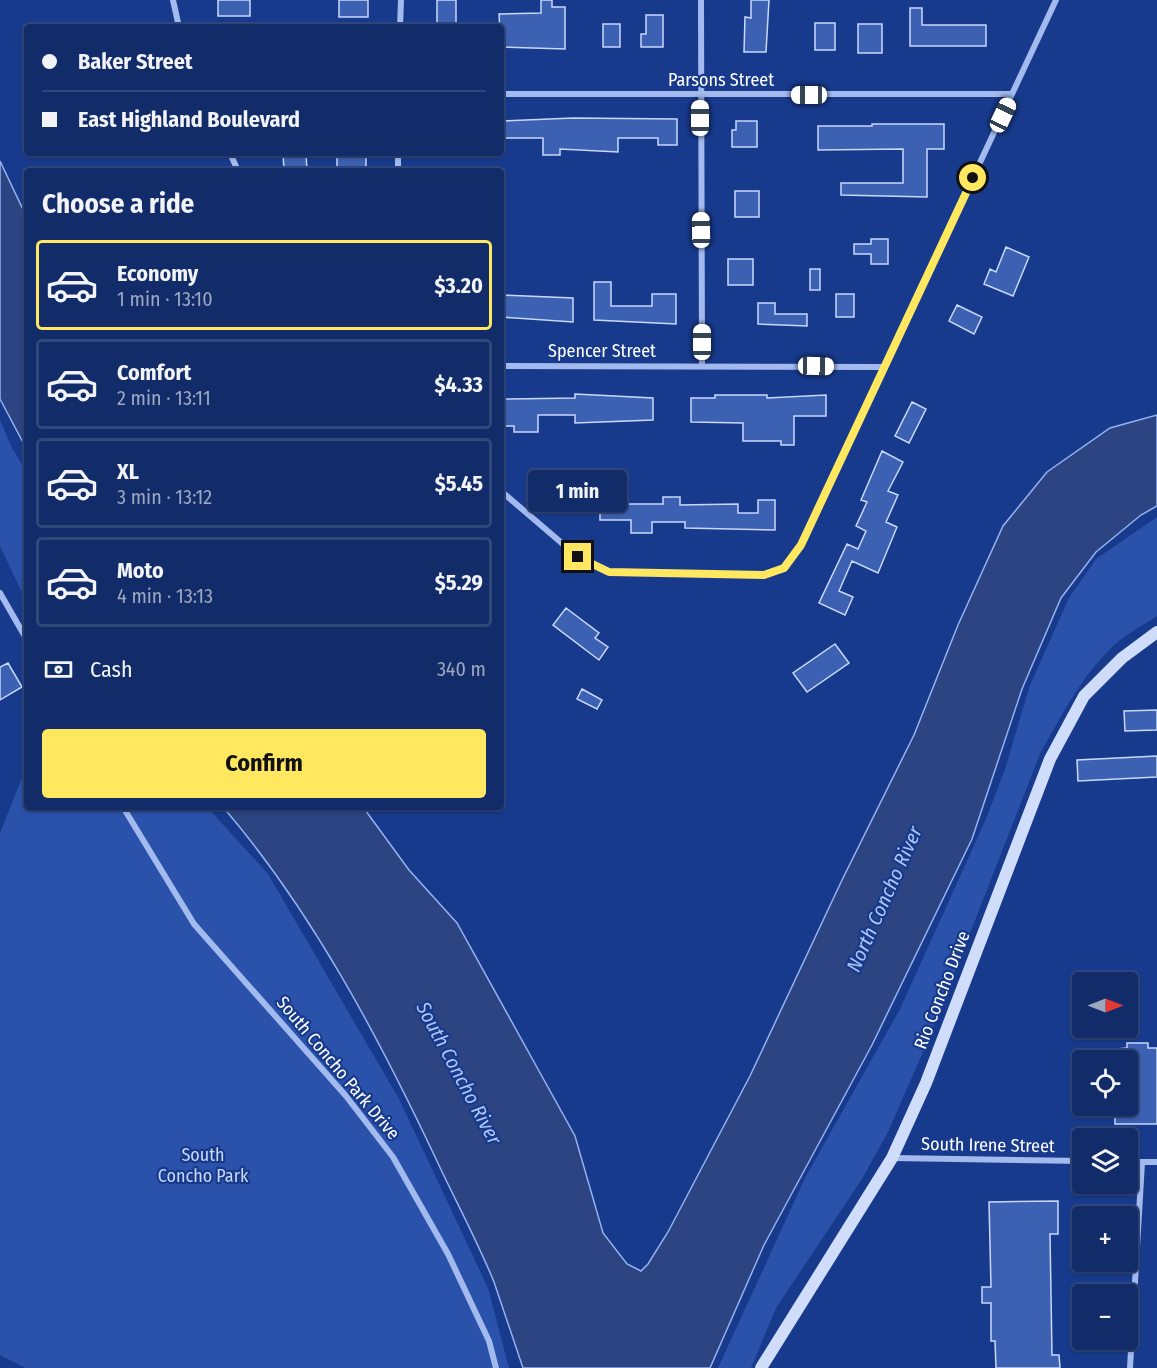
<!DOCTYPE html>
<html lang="en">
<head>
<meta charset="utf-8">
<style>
  body { margin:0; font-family:"Fira Sans Condensed",sans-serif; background:#1f3871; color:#f1f3f6; height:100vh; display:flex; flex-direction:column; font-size:22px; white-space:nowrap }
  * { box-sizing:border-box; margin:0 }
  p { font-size:20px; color:#9ca7c0 }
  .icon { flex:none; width:33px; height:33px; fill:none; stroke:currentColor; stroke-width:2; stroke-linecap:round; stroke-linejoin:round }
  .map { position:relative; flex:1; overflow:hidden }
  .details { position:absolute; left:24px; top:168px; width:480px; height:642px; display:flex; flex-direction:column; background:#122c69; border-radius:6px; box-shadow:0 2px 4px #0004,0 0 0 2px #31487d }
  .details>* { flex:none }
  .banner { position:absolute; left:24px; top:24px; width:480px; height:132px; border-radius:6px; box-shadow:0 2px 4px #0004,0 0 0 2px #31487d; display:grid; align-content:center; height:132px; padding:0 18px; background:#122c69 }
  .needle { width:39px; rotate:90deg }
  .fabs { position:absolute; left:1072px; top:972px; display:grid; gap:12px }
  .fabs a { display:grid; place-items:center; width:66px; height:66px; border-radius:6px; background:#122c69; box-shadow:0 2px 4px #0004,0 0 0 2px #31487d; font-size:30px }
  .end { position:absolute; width:27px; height:27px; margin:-14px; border:8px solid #ffe75f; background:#111; box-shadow:0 0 0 3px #111 }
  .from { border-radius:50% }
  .bubble { position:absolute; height:42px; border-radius:6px; background:#122c69; box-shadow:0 2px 4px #0004,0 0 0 2px #31487d; font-size:20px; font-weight:700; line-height:42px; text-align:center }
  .car { position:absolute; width:18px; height:36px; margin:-18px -9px; border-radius:8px; box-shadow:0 0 4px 2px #0007; background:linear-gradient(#fff 24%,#345 0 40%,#fff 0 76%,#345 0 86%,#fff 0) }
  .banner b { display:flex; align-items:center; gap:21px; height:57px; font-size:22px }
  .banner b+b { border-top:2px solid #31487d }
  .banner i { width:15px; height:15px; background:#f1f3f6 }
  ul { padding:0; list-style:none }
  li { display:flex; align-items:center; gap:18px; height:90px; margin:0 12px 9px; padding:0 6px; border:3px solid #31487d; border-radius:6px }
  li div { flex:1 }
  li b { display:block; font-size:22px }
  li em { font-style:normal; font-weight:700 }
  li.current { border-color:#ffe75f }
  li>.icon { width:54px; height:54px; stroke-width:1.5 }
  h2 { padding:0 18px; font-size:27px; line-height:72px }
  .pay { display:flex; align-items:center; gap:15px; height:66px; padding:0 18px; font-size:22px }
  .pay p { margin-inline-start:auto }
  .cta { display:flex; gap:12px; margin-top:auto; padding:12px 18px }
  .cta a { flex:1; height:69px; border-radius:6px; background:#ffe75f; color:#111; font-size:24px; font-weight:700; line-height:69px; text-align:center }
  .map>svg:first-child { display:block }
  .green { fill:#2a52aa }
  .water { fill:#2c4582; stroke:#95b2f1; stroke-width:1.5 }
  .building { fill:#3c61b2; stroke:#c8d8fa; stroke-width:1.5 }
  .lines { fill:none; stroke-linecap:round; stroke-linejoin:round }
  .street { stroke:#a2baee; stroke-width:6 }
  .secondary { stroke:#cfdcfa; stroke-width:12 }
  .route { stroke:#ffe75f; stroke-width:8 }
  .labels { text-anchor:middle; stroke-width:4.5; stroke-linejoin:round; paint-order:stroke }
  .street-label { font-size:18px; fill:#fff; stroke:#183a8c }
  .park-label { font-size:18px; fill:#c8d8fa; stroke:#183a8c }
  .water-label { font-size:20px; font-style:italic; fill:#aec5f6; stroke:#183a8c }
</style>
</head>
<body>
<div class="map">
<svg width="1157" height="1368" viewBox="0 0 1157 1368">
  <rect width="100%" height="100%" fill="#183a8c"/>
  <path class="green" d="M0,420l12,28 15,25v130l-27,-57z
    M1157,517v99c-15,10 -33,19 -46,32 -31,31 -50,68 -71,106l-113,289 -39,89 -26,47 -86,129 -25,60h-33l87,-190 95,-169 86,-190 19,-50 25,-84 39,-87 27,-39z
    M27,765v42h180l61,67 131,225 89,189 21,80h-483l-26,-13v-522z"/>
  <path class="water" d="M0,161l27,57v232l-27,-51z
    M1157,415v91l-16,9 -45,37 -35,46 -39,91 -50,150 -100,206 -108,200 -54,123h-187c-10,-29 -19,-57 -29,-86 -17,-42 -39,-82 -58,-123 -58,-123 -124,-248 -213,-352h140l46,63 48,53 118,213 28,97 24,31 14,7 7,-7 20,-32 82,-156 92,-196 72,-145 44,-110 45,-99 44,-54 63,-44z"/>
  <path class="building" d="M218,0h32v16h-32z
    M339,0h29v17h-29z
    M437,0h19v27h-19z
    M541,0h11v7h13v42l-64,-2 -2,-33 42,-1z
    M751,0h18l-3,52h-22l1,-35 6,1z
    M910,8h12v17h64v21h-76z
    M646,15h17v32h-22v-13h5z
    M815,23h20v27h-20z
    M603,24h17v23h-17z
    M858,24h24v29h-24z
    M573,118l104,1v26h-19v-7h-40v14l-58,-3v6h-17v-17h-42v-17z
    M736,121h21v26h-25v-17h4z
    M872,124h72v25h-17v48l-86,-2v-12h62v-34l-85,1v-24h54z
    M283,153h23l1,18h-23z
    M337,153h29v18h-29z
    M735,191h24v26h-24z
    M871,239h17v25h-17v-10h-17v-10h17z
    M1006,247l23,10 -16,39 -29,-12 6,-15 6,3z
    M728,259h25v26h-25z
    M810,269h10v21h-10z
    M594,282h17v24h41v-12h24v30l-82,-4z
    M836,294h18v23h-18z
    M501,295l72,3v24l-72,-5z
    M758,303h17v11h32v12l-49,-2z
    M957,305l25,12 -8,17 -25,-13z
    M575,394l78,4v22l-78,3v-8h-37v17h-24v-6h-13v-27l74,-1z
    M715,395h52v3l59,-3v21h-32v29h-13v-4h-38v-18l-52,-1v-24h24z
    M912,402l14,7 -17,34 -14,-7z
    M882,451l21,11 -15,29 10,4 -12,27 11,5 -19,46 -26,-12 -13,30 14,6 -8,18 -26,-12 28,-59 11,5 8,-18 -10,-5 11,-24 -6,-2z
    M581,489h41v15h41v-7h17v8l58,-1v9h20v-13h17v30l-90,-2v-6h-33v11h-21v-13h-31v-15h-19z
    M566,608l33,25 -4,5 13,9 -9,13 -46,-35z
    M835,644l14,19 -42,29 -14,-19z
    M8,663l14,24 -22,13v-33z
    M582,689l20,11 -5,9 -20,-10z
    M1157,710v20l-32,1 -1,-20z
    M1157,756v21l-79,4 -1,-21z
    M1127,1043h21v5h9v76h-42v-18h13v-46h-10v-11l9,-1z
    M1058,1201v33h-8l2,121h7l1,13h-64l-1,-27h-4v-38h-9v-16h9l-2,-85z"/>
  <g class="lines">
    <path class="street" d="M173,0l6,27
      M701,0l1,365
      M400,27l1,-27
      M501,94h511
      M230,153l8,18
      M398,171v-18
      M501,366l383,1
      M501,491l77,66 31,15 155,3 20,-6 17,-24 255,-545
      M0,593l27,47
      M123,807l71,117 152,172 47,61 55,97 41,87 7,27
      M892,1158l191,3
      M1128,1162h29
      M1130,1368l12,-206"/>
    <path class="secondary" d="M761,1368l131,-210 34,-75 124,-324 34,-63 38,-38 35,-26"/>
  </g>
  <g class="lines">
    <path class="route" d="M578,557l31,15 155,3 20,-7 17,-23 172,-367"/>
  </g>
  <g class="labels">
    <g class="street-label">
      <text x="721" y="86">Parsons Street</text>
      <text x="602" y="357">Spencer Street</text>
      <text transform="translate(942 990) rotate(-69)" y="6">Rio Concho Drive</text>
      <text transform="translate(338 1068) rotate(50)" y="6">South Concho Park Drive</text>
      <text transform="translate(988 1145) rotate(1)" y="6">South Irene Street</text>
    </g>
    <g class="park-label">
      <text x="203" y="1161">South<tspan x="203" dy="21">Concho Park</tspan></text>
    </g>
    <g class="water-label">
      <text transform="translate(884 899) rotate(-66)" y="7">North Concho River</text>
      <text transform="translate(459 1073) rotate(62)" y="7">South Concho River</text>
    </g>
  </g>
</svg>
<div class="fabs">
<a><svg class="needle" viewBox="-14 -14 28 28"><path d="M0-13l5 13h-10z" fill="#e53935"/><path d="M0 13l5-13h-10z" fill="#9ca7c0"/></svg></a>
<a><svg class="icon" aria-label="locate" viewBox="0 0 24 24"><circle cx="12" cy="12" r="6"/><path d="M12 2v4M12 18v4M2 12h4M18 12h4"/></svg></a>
<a><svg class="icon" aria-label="layers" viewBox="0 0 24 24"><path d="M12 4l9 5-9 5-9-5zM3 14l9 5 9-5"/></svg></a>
<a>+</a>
<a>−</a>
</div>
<i class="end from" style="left:973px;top:178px"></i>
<i class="end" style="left:578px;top:557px"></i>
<div class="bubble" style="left:528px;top:470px;width:99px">1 min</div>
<i class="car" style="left:809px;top:95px;rotate:270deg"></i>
<i class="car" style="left:1003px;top:115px;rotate:25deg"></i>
<i class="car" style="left:700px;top:118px;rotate:0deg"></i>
<i class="car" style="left:701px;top:230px;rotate:359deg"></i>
<i class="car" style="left:702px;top:342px;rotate:0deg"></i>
<i class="car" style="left:816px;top:366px;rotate:91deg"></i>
<div class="banner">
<b><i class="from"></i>Baker Street</b>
<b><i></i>East Highland Boulevard</b>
</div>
<section class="details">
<h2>Choose a ride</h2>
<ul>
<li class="current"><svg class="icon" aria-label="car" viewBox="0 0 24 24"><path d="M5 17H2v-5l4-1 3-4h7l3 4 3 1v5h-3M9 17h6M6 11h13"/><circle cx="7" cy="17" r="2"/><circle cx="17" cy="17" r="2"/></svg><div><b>Economy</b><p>1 min · 13:10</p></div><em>$3.20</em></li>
<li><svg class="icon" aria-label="car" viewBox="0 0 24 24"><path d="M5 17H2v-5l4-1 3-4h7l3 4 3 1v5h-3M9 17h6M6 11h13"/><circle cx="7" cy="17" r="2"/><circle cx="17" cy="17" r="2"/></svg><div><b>Comfort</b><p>2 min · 13:11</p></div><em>$4.33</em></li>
<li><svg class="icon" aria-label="car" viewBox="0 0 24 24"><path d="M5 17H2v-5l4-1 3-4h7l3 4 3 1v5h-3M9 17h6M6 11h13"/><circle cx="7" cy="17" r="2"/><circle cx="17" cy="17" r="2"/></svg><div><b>XL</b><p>3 min · 13:12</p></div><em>$5.45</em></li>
<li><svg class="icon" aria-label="car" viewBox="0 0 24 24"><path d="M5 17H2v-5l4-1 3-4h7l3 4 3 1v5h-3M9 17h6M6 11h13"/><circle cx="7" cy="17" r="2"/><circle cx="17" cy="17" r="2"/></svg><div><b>Moto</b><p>4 min · 13:13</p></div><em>$5.29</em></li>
</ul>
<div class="pay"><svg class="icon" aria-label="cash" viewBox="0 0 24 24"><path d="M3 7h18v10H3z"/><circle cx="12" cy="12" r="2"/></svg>Cash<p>340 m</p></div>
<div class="cta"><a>Confirm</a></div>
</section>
</div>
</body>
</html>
